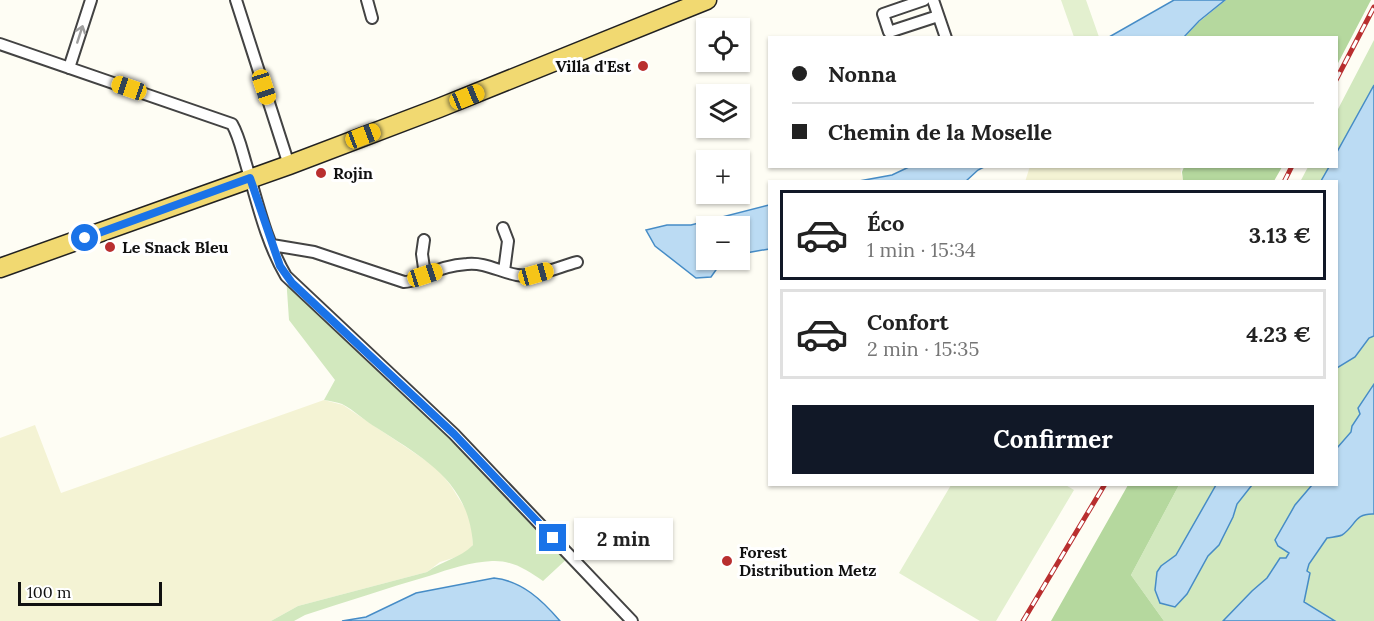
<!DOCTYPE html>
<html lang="fr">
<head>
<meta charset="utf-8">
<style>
  body { margin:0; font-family:Lora,serif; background:#f2f2f2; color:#222; height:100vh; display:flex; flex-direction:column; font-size:22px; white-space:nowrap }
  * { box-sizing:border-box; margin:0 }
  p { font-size:20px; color:#767676 }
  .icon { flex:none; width:33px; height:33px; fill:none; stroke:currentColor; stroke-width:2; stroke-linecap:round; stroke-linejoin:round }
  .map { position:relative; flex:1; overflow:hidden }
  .details { position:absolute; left:768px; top:180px; width:570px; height:306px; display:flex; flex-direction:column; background:#fff; border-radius:0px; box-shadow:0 2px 4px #0004 }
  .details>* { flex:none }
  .banner { position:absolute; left:768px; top:36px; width:570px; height:132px; border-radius:0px; box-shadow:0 2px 4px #0004; display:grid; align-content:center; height:132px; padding:0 24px; background:#fff }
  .buttons { position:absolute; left:696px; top:18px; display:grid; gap:12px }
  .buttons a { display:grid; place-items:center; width:54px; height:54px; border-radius:0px; background:#fff; box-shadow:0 2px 4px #0004; font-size:30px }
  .scale { position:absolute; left:18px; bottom:15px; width:144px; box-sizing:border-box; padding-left:6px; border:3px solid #101010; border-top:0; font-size:16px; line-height:21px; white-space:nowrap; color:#101010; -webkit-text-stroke:4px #fff; paint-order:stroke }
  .end { position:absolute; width:27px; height:27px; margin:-14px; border:8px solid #1a73e8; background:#fff; box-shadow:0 0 0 3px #fff }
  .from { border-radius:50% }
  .bubble { position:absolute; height:42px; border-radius:0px; background:#fff; box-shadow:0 2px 4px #0004; font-size:20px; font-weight:800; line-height:42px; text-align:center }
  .car { position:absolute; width:18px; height:36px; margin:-18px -9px; border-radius:8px; box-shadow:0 0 4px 2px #0007; background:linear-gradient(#f5c518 24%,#345 0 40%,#f5c518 0 76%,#345 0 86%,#f5c518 0) }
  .banner b { display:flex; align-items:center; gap:21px; height:57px; font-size:22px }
  .banner b+b { border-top:2px solid #e0e0e0 }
  .banner i { width:15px; height:15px; background:#222 }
  ul { padding:10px 0 0; list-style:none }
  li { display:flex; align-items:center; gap:18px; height:90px; margin:0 12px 9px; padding:0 12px; border:3px solid #e0e0e0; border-radius:0px }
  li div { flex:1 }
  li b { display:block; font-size:22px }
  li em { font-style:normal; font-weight:800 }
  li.selected { border-color:#111827 }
  li>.icon { width:54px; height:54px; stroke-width:1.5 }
  .action { display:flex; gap:12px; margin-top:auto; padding:12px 24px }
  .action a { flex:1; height:69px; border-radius:0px; background:#111827; color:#fff; font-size:24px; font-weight:800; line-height:69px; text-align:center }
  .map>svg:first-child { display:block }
  .farmland { fill:#f4f3d4 }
  .green { fill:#d2e8be }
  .forest { fill:#b5d89e }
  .pitch { fill:#e3f0cf }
  .water { fill:#bbdbf3; stroke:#468cc6; stroke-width:1.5 }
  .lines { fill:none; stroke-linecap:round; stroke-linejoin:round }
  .street-casing { stroke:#434343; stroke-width:14 }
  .primary-casing { stroke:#212121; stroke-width:21 }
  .street { stroke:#fff; stroke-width:10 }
  .primary { stroke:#f1d971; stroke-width:18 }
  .rail-casing { stroke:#b92f2f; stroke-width:5 }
  .rail { stroke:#fff; stroke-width:3; stroke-dasharray:9; stroke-linecap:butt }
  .oneway { stroke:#9f9f9f }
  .route { stroke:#1a73e8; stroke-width:8 }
  .poi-dot { fill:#b92f2f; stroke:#fff; stroke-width:2 }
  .labels { text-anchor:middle; stroke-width:6; stroke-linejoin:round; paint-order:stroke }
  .poi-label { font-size:16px; font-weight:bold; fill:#101010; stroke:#fff; text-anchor:start }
</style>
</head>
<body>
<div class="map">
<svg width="1374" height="621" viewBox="0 0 1374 621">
  <rect width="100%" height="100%" fill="#fefdf4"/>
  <path class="farmland" d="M1030,166l150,1 3,14 -158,1z
    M324,400l19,5 94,63 14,18 17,27 4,14 1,18 -10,10 -23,7 -13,10 -129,34 -27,15h-271v-183l35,-13 26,68z"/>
  <path class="green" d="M1374,40v45l-37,67v-41z
    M1308,167h21l-8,14 -21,1z
    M286,276l168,158 116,122 -27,25c-16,-11 -31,-21 -51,-20 -21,1 -43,8 -63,15 -42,12 -83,26 -124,39l-11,6h-23l27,-15 129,-34c16,-12 32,-13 46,-27 -4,-63 -48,-86 -96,-117 -12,-7 -23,-18 -35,-24 -5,-2 -12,-3 -18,-4l11,-20 -46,-60z
    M1374,336v48l-15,24 1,6 -8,12 -1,6 -14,16v-80l18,-11 14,-19z
    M1179,485h37l-40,70 -15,11 26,28 21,-38 11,-11 14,-28 4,-13 15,-19h60l-17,20 -17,41 11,7 -3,5h-6l-13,20 -15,13 -29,30h-59l-33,-46z
    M1366,514h8v107h-39l-31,-19 6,-29 -3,-2 2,-7 18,-26 14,-2 18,-20z"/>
  <path class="forest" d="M1226,0h145l-34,65 -1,-27h-152l15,-16z
    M1184,167v-1l98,1 -8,14h-91l-1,-9z
    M1128,485h51l-48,90 33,46h-113z"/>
  <path class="pitch" d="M1061,0h25l13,37h-25z
    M1064,484l10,6 -78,131h-16l-81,-48 52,-88z"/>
  <path class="water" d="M1174,0h51l-26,21 -15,16h-75z
    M1374,85v251l-5,2 -14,19 -18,11 -1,-186 -15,-1 8,-14 7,-1 1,-14z
    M911,166h73v1l-6,3 -12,11h-107l33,-6z
    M769,205v44l-29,5v-28h-34v34h17l-12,17 -15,1 -41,-32 -9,-16 21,-5h24z
    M1374,384v130c-20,-1 -18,12 -32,21 -4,2 -11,2 -15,3l-18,26 -2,7 3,2 -6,29 31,19h-112l29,-30 15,-13 13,-20h6l3,-5 -11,-7 -3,-6 20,-35 17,-20 24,-1 1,-36 14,-16 1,-6 8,-12 -2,-6z
    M1216,485h36l-15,19 -4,13 -14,28 -11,11 -21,38 -12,13 -15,-4 -5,-13 2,-18 4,-6 15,-11z
    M494,578c28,3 48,22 66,43h-218l24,-4 50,-24z"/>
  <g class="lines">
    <defs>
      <path id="street" d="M236,0l53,165
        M367,0l5,18
        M924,0l-41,14 6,18 49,-16
        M933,0l13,38
        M0,44l232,80c7,12 10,27 14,40 11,37 20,78 40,112l168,158 178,187
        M69,68l22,-68
        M503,228l5,13 -4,30
        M424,240l-2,14 3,21
        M272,245l42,7 90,30c9,0 13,-4 22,-7 12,-6 27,-10 41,-11 18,-2 33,8 50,11 19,3 41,-8 60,-13"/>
      <path id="primary" d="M0,268l289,-103 150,-57 268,-108"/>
    </defs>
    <use href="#street" class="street-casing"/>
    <use href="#primary" class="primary-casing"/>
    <use href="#street" class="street"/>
    <use href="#primary" class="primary"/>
    <defs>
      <path id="rail" d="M1336,80l38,-73
        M1284,182l8,-16
        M1023,621l82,-137"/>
    </defs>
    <use href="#rail" class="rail-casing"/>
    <use href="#rail" class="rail"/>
  </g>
  <defs><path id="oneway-shaft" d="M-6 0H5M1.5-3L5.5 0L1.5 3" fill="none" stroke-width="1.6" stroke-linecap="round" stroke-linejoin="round" transform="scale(1.5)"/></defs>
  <use class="oneway" href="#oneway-shaft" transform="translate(80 34) rotate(-72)"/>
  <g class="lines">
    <path class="route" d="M85,238l165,-60 30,88 12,17 162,151 99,104"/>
  </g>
  <g class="poi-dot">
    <circle cx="643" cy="66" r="6"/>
    <circle cx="321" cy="173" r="6"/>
    <circle cx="110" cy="247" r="6"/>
    <circle cx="727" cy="561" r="6"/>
  </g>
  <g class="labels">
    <g class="poi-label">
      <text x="631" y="72" text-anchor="end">Villa d'Est</text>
      <text x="333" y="179">Rojin</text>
      <text x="122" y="253">Le Snack Bleu</text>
      <text x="739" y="558">Forest<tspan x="739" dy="18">Distribution Metz</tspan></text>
    </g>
  </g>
</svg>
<div class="buttons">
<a><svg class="icon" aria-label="locate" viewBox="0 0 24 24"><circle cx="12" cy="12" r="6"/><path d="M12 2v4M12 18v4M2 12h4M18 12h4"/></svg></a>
<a><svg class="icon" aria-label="layers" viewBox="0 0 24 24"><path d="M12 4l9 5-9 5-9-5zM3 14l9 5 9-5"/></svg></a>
<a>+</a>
<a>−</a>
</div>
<div class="scale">100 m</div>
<i class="end from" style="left:85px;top:238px"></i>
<i class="end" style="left:553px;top:538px"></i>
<div class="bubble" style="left:574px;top:518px;width:99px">2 min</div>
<i class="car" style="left:264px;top:87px;rotate:162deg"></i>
<i class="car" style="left:129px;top:88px;rotate:289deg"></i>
<i class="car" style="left:467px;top:97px;rotate:68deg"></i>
<i class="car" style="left:363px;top:136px;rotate:69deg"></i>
<i class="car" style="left:536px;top:274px;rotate:74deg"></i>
<i class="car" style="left:425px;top:275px;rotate:72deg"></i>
<div class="banner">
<b><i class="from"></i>Nonna</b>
<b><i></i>Chemin de la Moselle</b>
</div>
<section class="details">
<ul>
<li class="selected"><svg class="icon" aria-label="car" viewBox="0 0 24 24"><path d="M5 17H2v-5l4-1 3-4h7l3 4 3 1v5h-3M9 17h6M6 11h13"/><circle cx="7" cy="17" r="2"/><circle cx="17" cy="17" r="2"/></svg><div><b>Éco</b><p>1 min · 15:34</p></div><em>3.13 €</em></li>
<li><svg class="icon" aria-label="car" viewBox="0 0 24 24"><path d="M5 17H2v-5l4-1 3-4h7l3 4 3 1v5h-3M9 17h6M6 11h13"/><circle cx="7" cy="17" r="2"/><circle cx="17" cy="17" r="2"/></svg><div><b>Confort</b><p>2 min · 15:35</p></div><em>4.23 €</em></li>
</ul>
<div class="action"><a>Confirmer</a></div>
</section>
</div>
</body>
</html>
